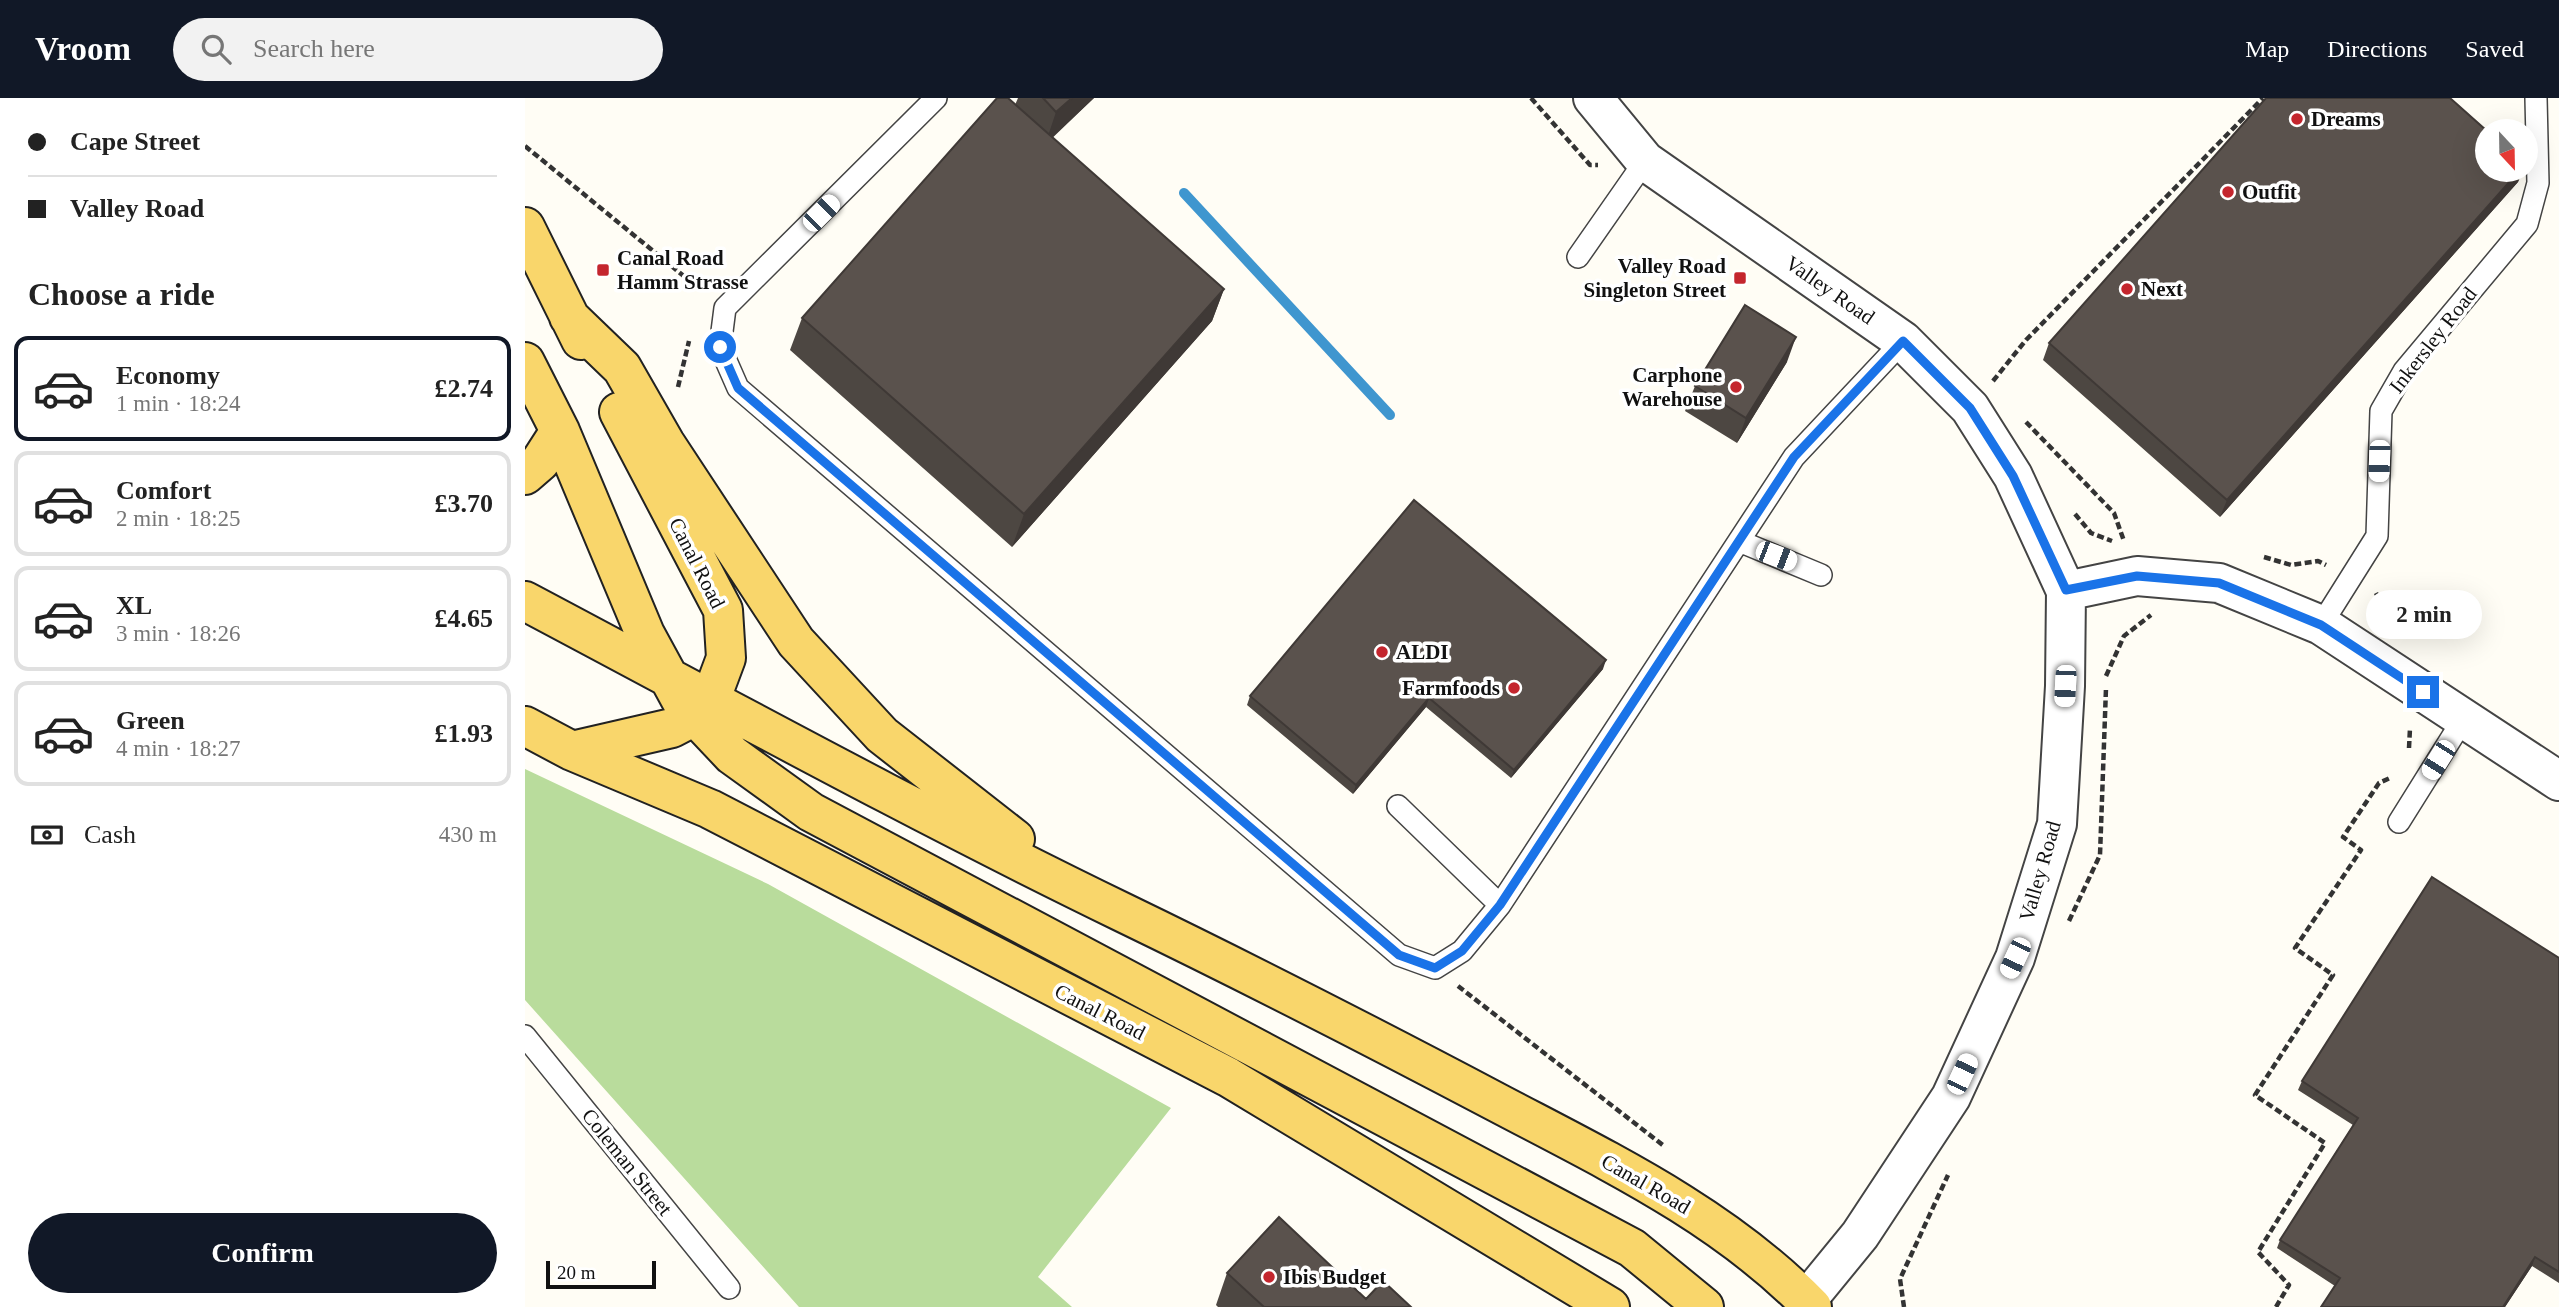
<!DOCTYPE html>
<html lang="en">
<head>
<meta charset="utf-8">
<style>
  body { margin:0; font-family:"Times New Roman",serif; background:#f2f2f2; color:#222; height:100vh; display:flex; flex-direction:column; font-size:26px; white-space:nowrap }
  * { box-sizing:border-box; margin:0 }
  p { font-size:23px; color:#767676 }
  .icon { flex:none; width:38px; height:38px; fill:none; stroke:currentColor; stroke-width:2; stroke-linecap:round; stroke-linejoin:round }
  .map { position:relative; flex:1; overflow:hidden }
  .details { display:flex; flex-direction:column; background:#fff; width:525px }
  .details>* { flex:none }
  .banner { display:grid; align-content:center; height:154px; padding:0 28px; background:#fff }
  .needle { width:46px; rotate:158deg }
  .controls { position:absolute; left:1950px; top:21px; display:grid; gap:14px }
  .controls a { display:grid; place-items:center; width:63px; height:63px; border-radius:50%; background:#fff; box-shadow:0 7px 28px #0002; font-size:35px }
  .scale { position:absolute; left:21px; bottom:18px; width:110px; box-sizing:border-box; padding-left:7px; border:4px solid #111; border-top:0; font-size:19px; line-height:24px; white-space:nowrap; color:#111; -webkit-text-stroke:5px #fff; paint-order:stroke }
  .end { position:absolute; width:32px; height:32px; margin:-16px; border:9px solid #1a73e8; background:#fff; box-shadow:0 0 0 4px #fff }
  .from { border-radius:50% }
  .bubble { position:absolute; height:49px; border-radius:24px; background:#fff; box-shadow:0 7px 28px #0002; font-size:23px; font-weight:600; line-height:49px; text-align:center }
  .car { position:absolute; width:21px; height:42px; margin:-21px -10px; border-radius:9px; box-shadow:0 0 5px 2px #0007; background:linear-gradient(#fff 24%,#345 0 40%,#fff 0 76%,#345 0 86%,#fff 0) }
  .banner b { display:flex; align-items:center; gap:24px; height:66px; font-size:26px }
  .banner b+b { border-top:2px solid #e0e0e0 }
  .banner i { width:18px; height:18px; background:#222 }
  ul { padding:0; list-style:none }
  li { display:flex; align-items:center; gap:21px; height:105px; margin:0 14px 10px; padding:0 14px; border:4px solid #e0e0e0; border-radius:14px }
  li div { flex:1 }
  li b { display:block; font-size:26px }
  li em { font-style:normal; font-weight:600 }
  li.selected { border-color:#111827 }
  li>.icon { width:63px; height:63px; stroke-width:1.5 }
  h2 { padding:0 28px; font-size:32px; line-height:84px }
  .pay { display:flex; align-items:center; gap:18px; height:77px; padding:0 28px; font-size:26px }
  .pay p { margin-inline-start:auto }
  .action { display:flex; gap:14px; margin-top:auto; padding:14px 28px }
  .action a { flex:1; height:80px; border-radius:42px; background:#111827; color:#fff; font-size:28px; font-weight:600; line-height:80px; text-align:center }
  header { display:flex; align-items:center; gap:42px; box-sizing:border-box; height:98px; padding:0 35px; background:#111827; color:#fff }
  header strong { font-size:33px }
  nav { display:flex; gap:38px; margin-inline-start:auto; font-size:24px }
  .search { width:490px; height:63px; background:#f2f2f2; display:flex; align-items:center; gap:18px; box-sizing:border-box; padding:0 24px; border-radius:38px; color:#767676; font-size:26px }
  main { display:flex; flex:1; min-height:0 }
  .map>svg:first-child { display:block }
  .forest { fill:#b9dc9c }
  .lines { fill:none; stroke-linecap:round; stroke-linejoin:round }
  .stream { stroke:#3f96cf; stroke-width:10 }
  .service-casing { stroke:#444; stroke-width:24 }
  .tertiary-casing { stroke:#444; stroke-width:42 }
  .primary-casing { stroke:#222; stroke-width:42 }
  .path { stroke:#333; stroke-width:4.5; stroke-dasharray:7 3.5; stroke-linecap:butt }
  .service { stroke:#fff; stroke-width:21 }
  .tertiary { stroke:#fff; stroke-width:38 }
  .primary { stroke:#f9d66b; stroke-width:38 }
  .wall { fill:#4d4742 }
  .shaded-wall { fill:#3f3936 }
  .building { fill:#5a524d; stroke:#3f3936; stroke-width:2 }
  .route { stroke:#1a73e8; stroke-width:9 }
  .poi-dot { fill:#c4262e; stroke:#fff; stroke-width:2.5 }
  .labels { text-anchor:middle; stroke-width:7; stroke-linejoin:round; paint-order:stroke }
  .poi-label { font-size:21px; font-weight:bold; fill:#111; stroke:#fff; text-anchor:start }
  .street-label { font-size:21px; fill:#111; stroke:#fff }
</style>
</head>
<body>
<header>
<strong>Vroom</strong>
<div class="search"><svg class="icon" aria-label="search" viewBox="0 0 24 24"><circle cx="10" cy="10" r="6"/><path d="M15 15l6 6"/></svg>Search here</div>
<nav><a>Map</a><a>Directions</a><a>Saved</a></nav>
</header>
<main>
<section class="details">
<div class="banner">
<b><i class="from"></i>Cape Street</b>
<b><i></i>Valley Road</b>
</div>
<h2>Choose a ride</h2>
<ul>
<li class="selected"><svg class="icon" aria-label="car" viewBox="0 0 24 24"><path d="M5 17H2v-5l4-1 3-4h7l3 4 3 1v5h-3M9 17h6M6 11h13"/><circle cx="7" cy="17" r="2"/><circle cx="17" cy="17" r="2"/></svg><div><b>Economy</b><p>1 min · 18:24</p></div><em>£2.74</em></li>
<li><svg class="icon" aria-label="car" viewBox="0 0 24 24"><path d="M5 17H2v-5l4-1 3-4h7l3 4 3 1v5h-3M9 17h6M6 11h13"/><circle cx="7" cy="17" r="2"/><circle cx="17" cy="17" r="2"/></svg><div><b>Comfort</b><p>2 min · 18:25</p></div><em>£3.70</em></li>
<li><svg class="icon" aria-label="car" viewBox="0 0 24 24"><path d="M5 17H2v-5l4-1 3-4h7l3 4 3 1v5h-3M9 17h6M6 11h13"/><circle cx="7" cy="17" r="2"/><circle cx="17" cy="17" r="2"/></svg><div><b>XL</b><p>3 min · 18:26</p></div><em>£4.65</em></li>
<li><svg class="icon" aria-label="car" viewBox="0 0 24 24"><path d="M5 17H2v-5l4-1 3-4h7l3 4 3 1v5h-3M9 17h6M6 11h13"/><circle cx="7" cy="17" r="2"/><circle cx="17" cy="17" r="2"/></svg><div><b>Green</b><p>4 min · 18:27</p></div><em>£1.93</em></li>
</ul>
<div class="pay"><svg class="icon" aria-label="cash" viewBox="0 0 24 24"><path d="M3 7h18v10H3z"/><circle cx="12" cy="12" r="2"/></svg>Cash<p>430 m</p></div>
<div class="action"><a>Confirm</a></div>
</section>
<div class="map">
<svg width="2034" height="1209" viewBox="0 0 2034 1209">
  <rect width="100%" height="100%" fill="#fffdf5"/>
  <path class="forest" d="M0,671l243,115 403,224 -133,169 34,30h-273l-274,-307z"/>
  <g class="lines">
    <path class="stream" d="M659,95l206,222"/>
    <defs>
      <path id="service" d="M411,0l-211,210 -5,39 18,41 661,567 36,13 27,-17 38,-46 294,-448 109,-116
        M1053,159l67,-96
        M1214,443l82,34
        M1796,527l56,-89 4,-125 23,-40 123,-147 11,-41 -2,-85
        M873,708l102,99
        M1874,724l65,-104
        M0,938l204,252"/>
      <path id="tertiary" d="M1068,0l52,63 258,180 67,67 43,68 53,115 -1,95 -8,138 -42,134 -64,139 -91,138 -54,66
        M1541,493l71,-15 82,7 102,42 238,156"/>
      <path id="primary" d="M0,129l56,113
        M44,219l53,51 43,75 131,199 86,93 133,104
        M0,264l35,69 85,203 37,68 50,53 79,57 821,436 72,59
        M0,377l15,-13 20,-31
        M0,503c198,105 395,213 597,311 126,61 251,125 376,191 110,58 226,113 314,204
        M0,628l47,25 138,58 518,268 382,230
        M47,653l100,-23 23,-12 15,-15 16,-43 -3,-48 -104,-198"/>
    </defs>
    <use href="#service" class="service-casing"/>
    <use href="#tertiary" class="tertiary-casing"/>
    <use href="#primary" class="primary-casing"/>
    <path class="path" d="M1006,0l59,67h8
      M0,48l177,145
      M1468,283l33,-41 237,-242
      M153,289l11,-46
      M1501,324l88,91 10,28
      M1550,416l16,19 21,8
      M1739,459l27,8 27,-4 8,4
      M1851,495l15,30
      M1581,578l18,-40 27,-21
      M1884,650l1,-20
      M1544,823l31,-66 6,-167
      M933,888l206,160
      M1379,1209l-4,-28 48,-104
      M1751,1209l13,-22 -31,-33 67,-109 -70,-48 78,-120 -38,-27 66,-98 -18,-13 36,-54 11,-5"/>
    <use href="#service" class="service"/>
    <use href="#tertiary" class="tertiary"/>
    <use href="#primary" class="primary"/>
  </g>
  <path class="wall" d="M493,0h76l-42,39 172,152 -12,32 -200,226 -222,-197 12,-32 213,-213z
    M1962,72h36l-5,12 -298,335 -177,-157 6,-17z
    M1262,264l-50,81 -52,-32 10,-25z
    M1078,571l-92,109 -85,-71 -73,87 -106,-89 3,-9z
    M2034,860v325l-27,-17 -27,41h-184l14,-21 -58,-38 3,-8 73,-115 -55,-35 4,-9z
    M702,1175l139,26 45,8h-193l-2,-2z"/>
  <path class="shaded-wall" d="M547,0h22l-49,47 11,-33z
    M1995,72h3l-5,12 -298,335 7,-17z
    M699,191l-12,32 -200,226 12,-33z
    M1271,239l-9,25 -50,81 9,-25z
    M1081,562l-3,9 -92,109 3,-8z
    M904,600l-3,9 -73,87 3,-9z
    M2010,1159l-3,9 -27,41h-2z"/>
  <path class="building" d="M472,0h11l216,191 -200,225 -222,-196z
    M518,0h29l-16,14z
    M1741,0h184l37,33v39h33l-293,330 -178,-157z
    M1220,207l51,32 -50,81 -51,-32z
    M889,402l192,160 -92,110 -85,-72 -73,87 -106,-89z
    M1907,779l127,81v314l-24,-15 -32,50h-182l19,-29 -60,-38 78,-122 -56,-37z
    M754,1119l87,82 17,-18 28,26h-147l-37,-34z"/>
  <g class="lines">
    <path class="route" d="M195,249l18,41 661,567 36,13 27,-17 38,-46 294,-448 109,-116 67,67 43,68 53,114 71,-14 82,7 102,42 102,67"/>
  </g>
  <g class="poi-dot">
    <circle cx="1772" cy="21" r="7"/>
    <circle cx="1703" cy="94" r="7"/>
    <rect x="71" y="165" width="14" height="14" rx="3.5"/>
    <rect x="1208" y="173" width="14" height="14" rx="3.5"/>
    <circle cx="1602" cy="191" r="7"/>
    <circle cx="1211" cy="289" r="7"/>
    <circle cx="857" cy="554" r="7"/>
    <circle cx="989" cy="590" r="7"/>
    <circle cx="744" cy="1179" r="7"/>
  </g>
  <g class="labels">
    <g class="poi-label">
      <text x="1786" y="28">Dreams</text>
      <text x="1717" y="101">Outfit</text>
      <text x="92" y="167">Canal Road<tspan x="92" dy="24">Hamm Strasse</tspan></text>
      <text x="1201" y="175" text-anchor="end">Valley Road<tspan x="1201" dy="24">Singleton Street</tspan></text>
      <text x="1616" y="198">Next</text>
      <text x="1197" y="284" text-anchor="end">Carphone<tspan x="1197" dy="24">Warehouse</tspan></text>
      <text x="871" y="561">ALDI</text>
      <text x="975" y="597" text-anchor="end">Farmfoods</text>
      <text x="758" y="1186">Ibis Budget</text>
    </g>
    <g class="street-label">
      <text transform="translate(1305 192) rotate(35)" y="7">Valley Road</text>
      <text transform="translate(1908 242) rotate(-52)" y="7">Inkersley Road</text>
      <text transform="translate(172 465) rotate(63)" y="7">Canal Road</text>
      <text transform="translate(1515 773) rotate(-74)" y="7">Valley Road</text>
      <text transform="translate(575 914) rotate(27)" y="7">Canal Road</text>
      <text transform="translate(102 1064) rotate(51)" y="7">Coleman Street</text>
      <text transform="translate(1121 1086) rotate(30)" y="7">Canal Road</text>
    </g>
  </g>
</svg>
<div class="controls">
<a><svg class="needle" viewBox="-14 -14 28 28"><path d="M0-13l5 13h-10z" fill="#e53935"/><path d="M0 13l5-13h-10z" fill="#767676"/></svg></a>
</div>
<div class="scale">20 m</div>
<i class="end from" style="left:195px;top:249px"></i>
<i class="end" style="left:1898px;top:594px"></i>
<div class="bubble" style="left:1841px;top:492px;width:116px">2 min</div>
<i class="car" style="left:296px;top:115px;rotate:45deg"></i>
<i class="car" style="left:1854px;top:363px;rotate:182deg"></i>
<i class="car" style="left:1251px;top:458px;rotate:111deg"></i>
<i class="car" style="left:1540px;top:588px;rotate:183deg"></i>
<i class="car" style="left:1913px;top:662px;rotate:212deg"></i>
<i class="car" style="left:1490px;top:860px;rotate:205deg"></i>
<i class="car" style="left:1437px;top:976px;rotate:25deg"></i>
</div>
</main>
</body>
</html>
